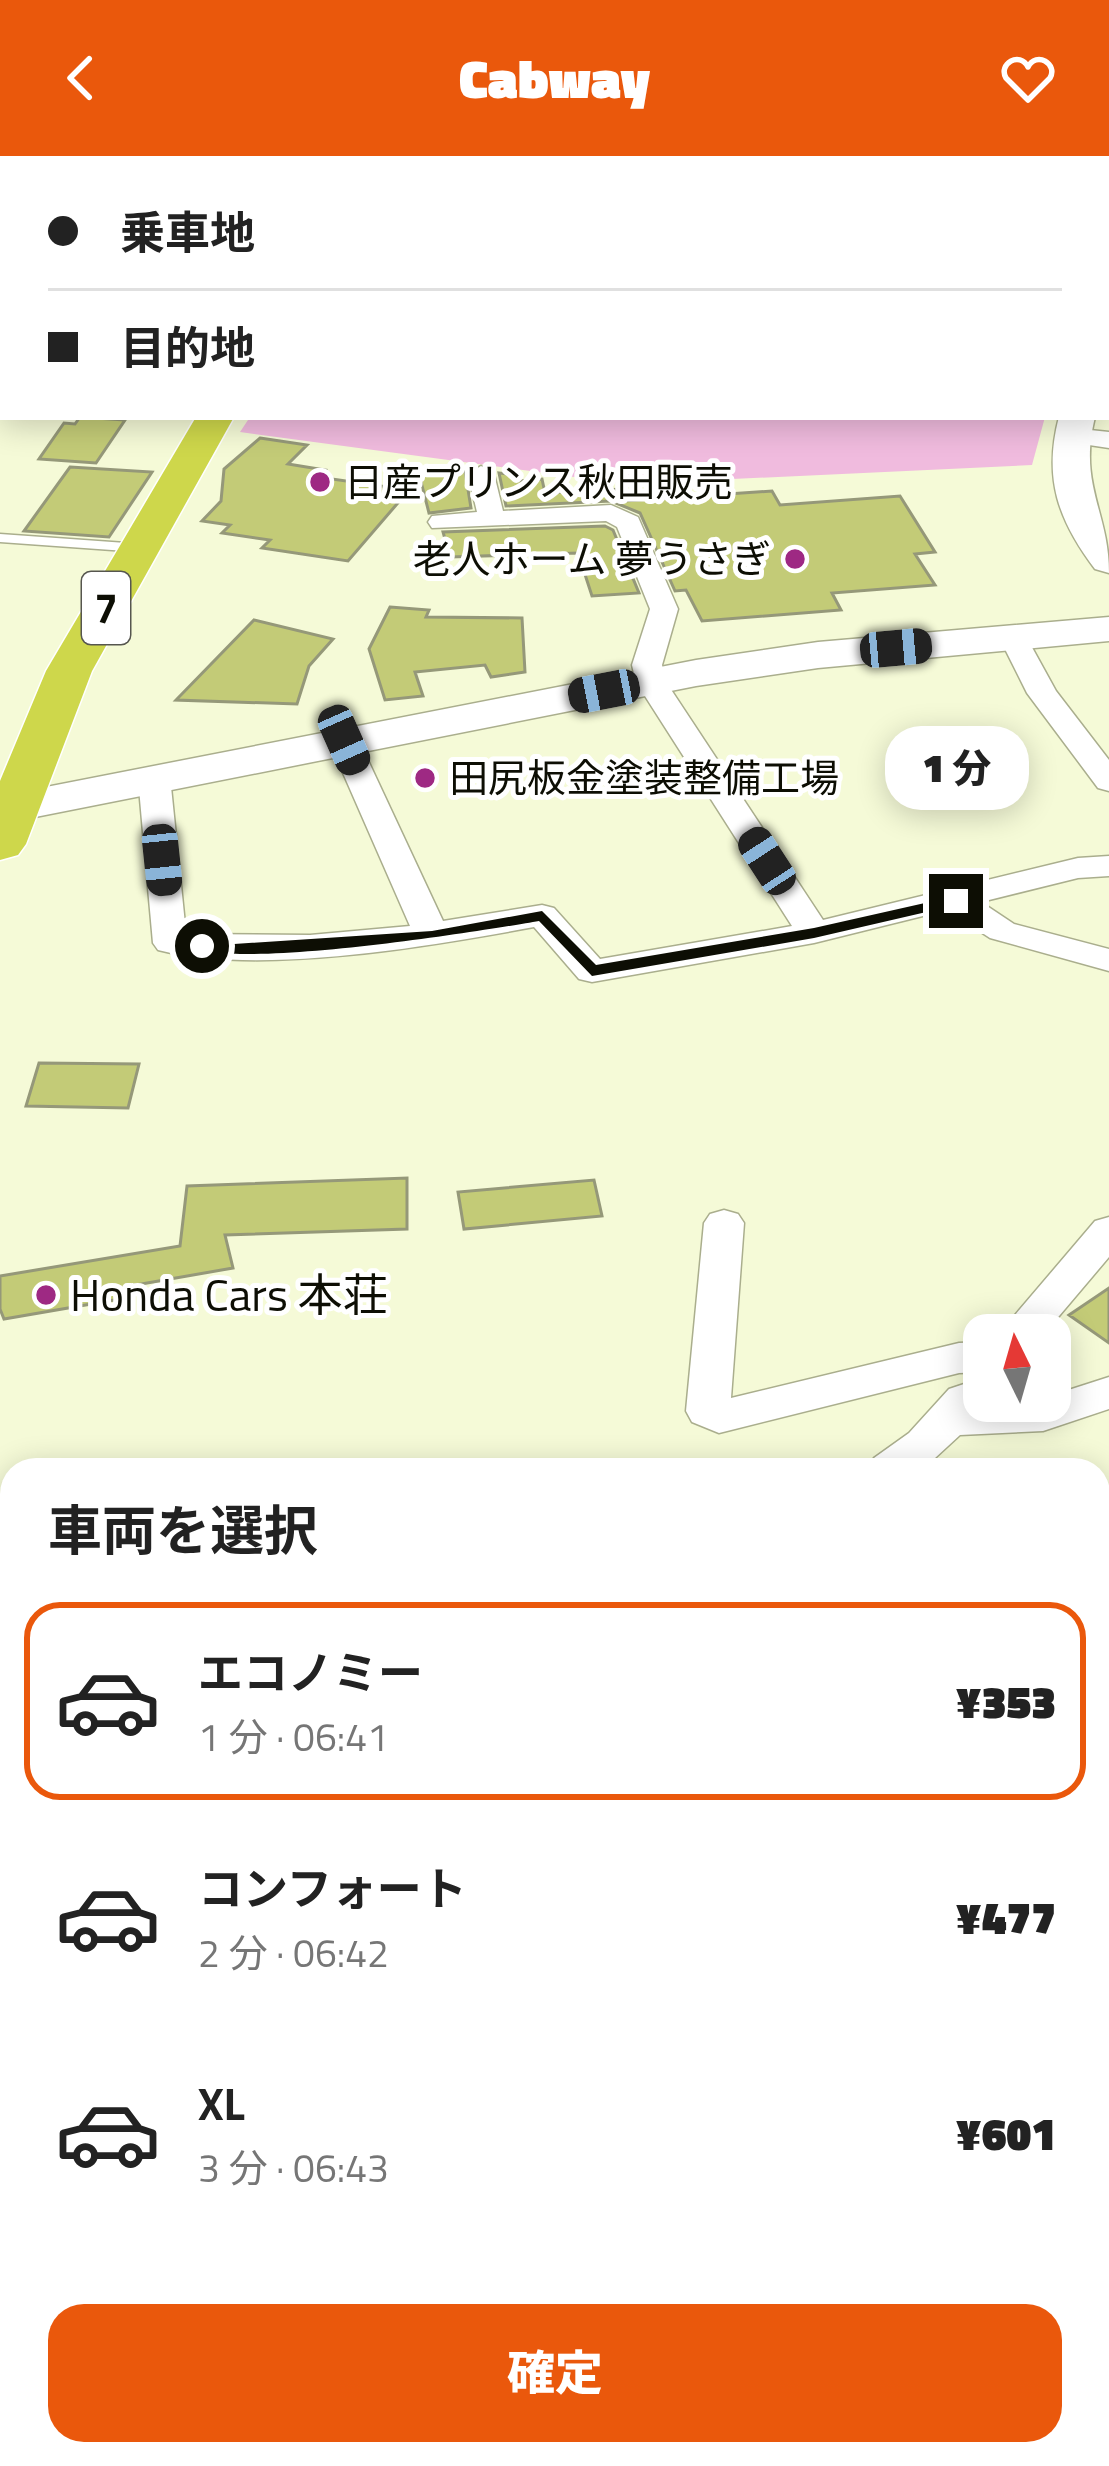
<!DOCTYPE html>
<html lang="ja">
<head>
<meta charset="utf-8">
<style>
  body { margin:0; font-family:"Titillium Web","Noto Sans JP",sans-serif; background:#f2f2f2; color:#222; height:100vh; display:flex; flex-direction:column; font-size:45px; white-space:nowrap }
  * { box-sizing:border-box; margin:0 }
  p { font-size:39px; color:#767676 }
  .icon { flex:none; width:66px; height:66px; fill:none; stroke:currentColor; stroke-width:2; stroke-linecap:round; stroke-linejoin:round }
  .map { position:relative; flex:1; overflow:hidden }
  .sheet { position:absolute; left:0px; top:1302px; width:1110px; height:1008px; display:flex; flex-direction:column; background:#fff; border-radius:36px 36px 0 0; box-shadow:0 6px 30px #0003 }
  .sheet>* { flex:none }
  .guide { position:absolute; left:0px; top:0px; width:1110px; height:264px; box-shadow:0 6px 30px #0003; display:grid; align-content:center; height:264px; padding:0 48px; background:#fff }
  .needle { width:78px; rotate:355deg }
  .controls { position:absolute; left:963px; top:1158px; display:grid; gap:24px }
  .controls a { display:grid; place-items:center; width:108px; height:108px; border-radius:24px; background:#fff; box-shadow:0 6px 30px #0003; font-size:60px }
  .end { position:absolute; width:54px; height:54px; margin:-27px; border:15px solid #0d0e04; background:#fff; box-shadow:0 0 0 6px #fff }
  .from { border-radius:50% }
  .bubble { position:absolute; height:84px; border-radius:36px; background:#fff; box-shadow:0 6px 30px #0003; font-size:39px; font-weight:800; line-height:84px; text-align:center }
  .car { position:absolute; width:36px; height:72px; margin:-36px -18px; border-radius:15px; box-shadow:0 0 9px 3px #0007; background:linear-gradient(#222 24%,#8ab4d8 0 40%,#222 0 76%,#8ab4d8 0 86%,#222 0) }
  .guide b { display:flex; align-items:center; gap:42px; height:114px; font-size:45px }
  .guide b+b { border-top:3px solid #e0e0e0 }
  .guide i { width:30px; height:30px; background:#222 }
  ul { padding:0; list-style:none }
  li { display:flex; align-items:center; gap:36px; height:198px; margin:0 24px 18px; padding:0 24px; border:6px solid transparent; border-radius:36px }
  li div { flex:1 }
  li b { display:block; font-size:45px }
  li em { font-style:normal; font-weight:800 }
  li.active { border-color:#ea580c }
  li>.icon { width:108px; height:108px; stroke-width:1.5 }
  h2 { padding:0 48px; font-size:54px; line-height:144px }
  .button { display:flex; gap:24px; margin-top:auto; padding:24px 48px }
  .button a { flex:1; height:138px; border-radius:36px; background:#ea580c; color:#fff; font-size:48px; font-weight:800; line-height:138px; text-align:center }
  header { display:flex; justify-content:space-between; align-items:center; height:156px; padding:0 48px; background:#ea580c; color:#fff; font-size:54px; font-weight:800 }
  .map>svg:first-child { display:block }
  .green { fill:#f0bbde }
  .building { fill:#c3cb77; stroke:#959879; stroke-width:3 }
  .lines { fill:none; stroke-linecap:round; stroke-linejoin:round }
  .lane-casing { stroke:#aaae8d; stroke-width:3 }
  .street-casing { stroke:#aaae8d; stroke-width:3 }
  .secondary-casing { stroke:#aaae8d; stroke-width:3 }
  .highway-casing { stroke:#fff; stroke-width:3 }
  .path { stroke:#848871; stroke-width:3; stroke-dasharray:6 3; stroke-linecap:butt }
  .lane { fill:#fff; fill-rule:evenodd }
  .street { fill:#fff; fill-rule:evenodd }
  .secondary { fill:#fff; fill-rule:evenodd }
  .highway { fill:#ced74b; fill-rule:evenodd }
  .route { fill:#0d0e04 }
  .poi-dot { fill:#9e2983; stroke:#fff; stroke-width:4.5 }
  .labels { text-anchor:middle; stroke-width:10; stroke-linejoin:round; paint-order:stroke }
  .far-poi-label { font-size:39px; fill:#0d0e04; stroke:#fff; text-anchor:start }
  .shield { fill:#fff; stroke:#56564f; stroke-width:3 }
  .shield-label { font-size:42px; font-weight:bold; fill:#0d0e04 }
  .poi-label { font-size:45px; fill:#0d0e04; stroke:#fff; text-anchor:start }
</style>
</head>
<body>
<header><svg class="icon" aria-label="back" viewBox="0 0 24 24"><path d="M15 5l-7 7 7 7"/></svg>Cabway<svg class="icon" aria-label="heart" viewBox="0 0 24 24"><path d="M12 20l-8-8c-3-5 5-10 8-4 3-6 11-1 8 4z"/></svg></header>
<div class="map">
<svg width="1109" height="2310" viewBox="0 0 1109 2310">
  <rect width="100%" height="100%" fill="#f5fad7"/>
  <path class="green" d="M409,0h700v112l-2,-109z
    M250,261h795l-13,48 -406,19 -386,-52z
    M1109,1845v200l-11,-12v-187z"/>
  <path class="building" d="M80,261l45,3 -29,43 -57,-4 25,-36 11,1z
    M260,282l47,7 -19,19 37,6 -7,7 91,13 -61,71 -86,-13 8,-8 -48,-7 8,-8 -28,-4 19,-20 3,-32z
    M70,311l82,5 -43,65 -85,-6z
    M450,312l1,4 14,-1 6,37 -42,5 -11,-43z
    M499,317l18,2 1,6 24,-2 3,14 76,-4 4,12 147,-10 8,14 120,-9 35,56 -20,2 20,31 -103,8 9,17 -139,11 -16,-31 -11,1 -35,-78 -29,-12 -105,5z
    M605,370l8,4 26,63 -47,3 -14,-43 -128,4 -7,-25z
    M390,451l39,3 -3,7 96,1 3,54 -34,5 -6,-12 -70,7 8,24 -38,4 -16,-51z
    M254,464l79,19 -24,27 -12,38 -121,-4z
    M39,907l100,1 -11,44 -102,-2z
    M407,1022v51l-182,6 8,33 -103,18 2,11 -128,22 -4,-10v-33l180,-30 7,-60z
    M594,1024l8,36 -138,13 -6,-37z
    M1109,1132v55l-40,-28z"/>
  <g class="lines">
    <defs>
      <path id="lane" d="M1107,62h2l-2,9z
        M0,378l140,10 7,4 -7,4 -140,-10z
        M0,1855h12v26h-12z"/>
      <path id="street" d="M1,0h21l-19,3v4z
        M119,0h21l-23,3z
        M3,217v16l-3,1v-16z
        M1071,272l38,4v16l-47,-7 -4,-5 4,-5z
        M481,310l13,8 9,37 108,-6 27,12 40,92 -16,56 4,17 157,238 255,-62 31,-2v20l-31,2 -97,24 33,22 95,25v22l-119,-33 -43,-28 -133,33 -222,39 -13,-3 -45,-52c-103,19 -274,49 -376,23l-5,-7 -15,-166 16,-9 16,9 16,157 124,1 100,-9 -81,-185 15,-9 15,9 84,180 99,-16 12,3 46,51 192,-33 -156,-244 -4,-17 18,-56 -33,-82 -11,-6 -174,7 -4,-6 4,-6 45,-4 -9,-38z
        M1013,472l10,3 33,60 53,69v31l-11,-3 -71,-95 -28,-56z
        M724,1054l14,4 6,9 -13,175 228,-55 25,-1v30l-25,1 -240,60 -27,-11 -6,-11 18,-188 6,-9z
        M1109,1061v40l-66,78h-45l97,-114z
        M1109,1221v32l-66,22 -83,4 -38,35h-55l7,-12 35,-25 40,-44 15,-5 15,5 6,12h65v-5z
        M12,1608v44l-12,4v-44z"/>
      <path id="secondary" d="M1109,151v25l-2,1v-25z
        M1059,261h36c-17,69 14,94 14,156l-14,-4c-37,-49 -52,-91 -36,-152z
        M1109,461v24l-291,27 -122,18 -696,138v-28l696,-136 122,-18z"/>
      <path id="highway" d="M196,261h38l-142,254 -66,173 -8,11 -18,5v-79l46,-110z"/>
    </defs>
    <use href="#lane" class="lane-casing"/>
    <use href="#street" class="street-casing"/>
    <use href="#secondary" class="secondary-casing"/>
    <use href="#highway" class="highway-casing"/>
    <path class="path" d="M609,3l10,-3"/>
    <use href="#lane" class="lane"/>
    <use href="#street" class="street"/>
    <use href="#secondary" class="secondary"/>
    <use href="#highway" class="highway"/>
  </g>
  <path class="route" d="M956,740l5,1v7l-147,34 -222,38 -53,-55c-57,10 -306,50 -345,25l8,-5 32,3 198,-13 110,-20 54,54 218,-37z"/>
  <g class="poi-dot">
    <circle cx="320" cy="326" r="12"/>
    <circle cx="795" cy="403" r="12"/>
    <circle cx="425" cy="622" r="12"/>
    <circle cx="46" cy="1139" r="12"/>
  </g>
  <g class="labels">
    <g class="far-poi-label">
      <text x="344" y="340">日産プリンス秋田販売</text>
      <text x="771" y="417" text-anchor="end">老人ホーム 夢うさぎ</text>
      <text x="449" y="636">田尻板金塗装整備工場</text>
    </g>
    <rect class="shield" x="82" y="416" width="48" height="72" rx="9"/>
    <g class="shield-label">
      <text x="106" y="467">7</text>
    </g>
    <g class="poi-label">
      <text x="70" y="1155">Honda Cars 本荘</text>
    </g>
  </g>
</svg>
<div class="controls">
<a><svg class="needle" viewBox="-14 -14 28 28"><path d="M0-13l5 13h-10z" fill="#e53935"/><path d="M0 13l5-13h-10z" fill="#767676"/></svg></a>
</div>
<i class="end from" style="left:202px;top:790px"></i>
<i class="end" style="left:956px;top:745px"></i>
<div class="bubble" style="left:885px;top:570px;width:144px">1 分</div>
<i class="car" style="left:896px;top:492px;rotate:85deg"></i>
<i class="car" style="left:604px;top:535px;rotate:259deg"></i>
<i class="car" style="left:344px;top:584px;rotate:156deg"></i>
<i class="car" style="left:162px;top:704px;rotate:174deg"></i>
<i class="car" style="left:767px;top:705px;rotate:327deg"></i>
<div class="guide">
<b><i class="from"></i>乗車地</b>
<b><i></i>目的地</b>
</div>
<section class="sheet">
<h2>車両を選択</h2>
<ul>
<li class="active"><svg class="icon" aria-label="car" viewBox="0 0 24 24"><path d="M5 17H2v-5l4-1 3-4h7l3 4 3 1v5h-3M9 17h6M6 11h13"/><circle cx="7" cy="17" r="2"/><circle cx="17" cy="17" r="2"/></svg><div><b>エコノミー</b><p>1 分 · 06:41</p></div><em>¥353</em></li>
<li><svg class="icon" aria-label="car" viewBox="0 0 24 24"><path d="M5 17H2v-5l4-1 3-4h7l3 4 3 1v5h-3M9 17h6M6 11h13"/><circle cx="7" cy="17" r="2"/><circle cx="17" cy="17" r="2"/></svg><div><b>コンフォート</b><p>2 分 · 06:42</p></div><em>¥477</em></li>
<li><svg class="icon" aria-label="car" viewBox="0 0 24 24"><path d="M5 17H2v-5l4-1 3-4h7l3 4 3 1v5h-3M9 17h6M6 11h13"/><circle cx="7" cy="17" r="2"/><circle cx="17" cy="17" r="2"/></svg><div><b>XL</b><p>3 分 · 06:43</p></div><em>¥601</em></li>
</ul>
<div class="button"><a>確定</a></div>
</section>
</div>
</body>
</html>
